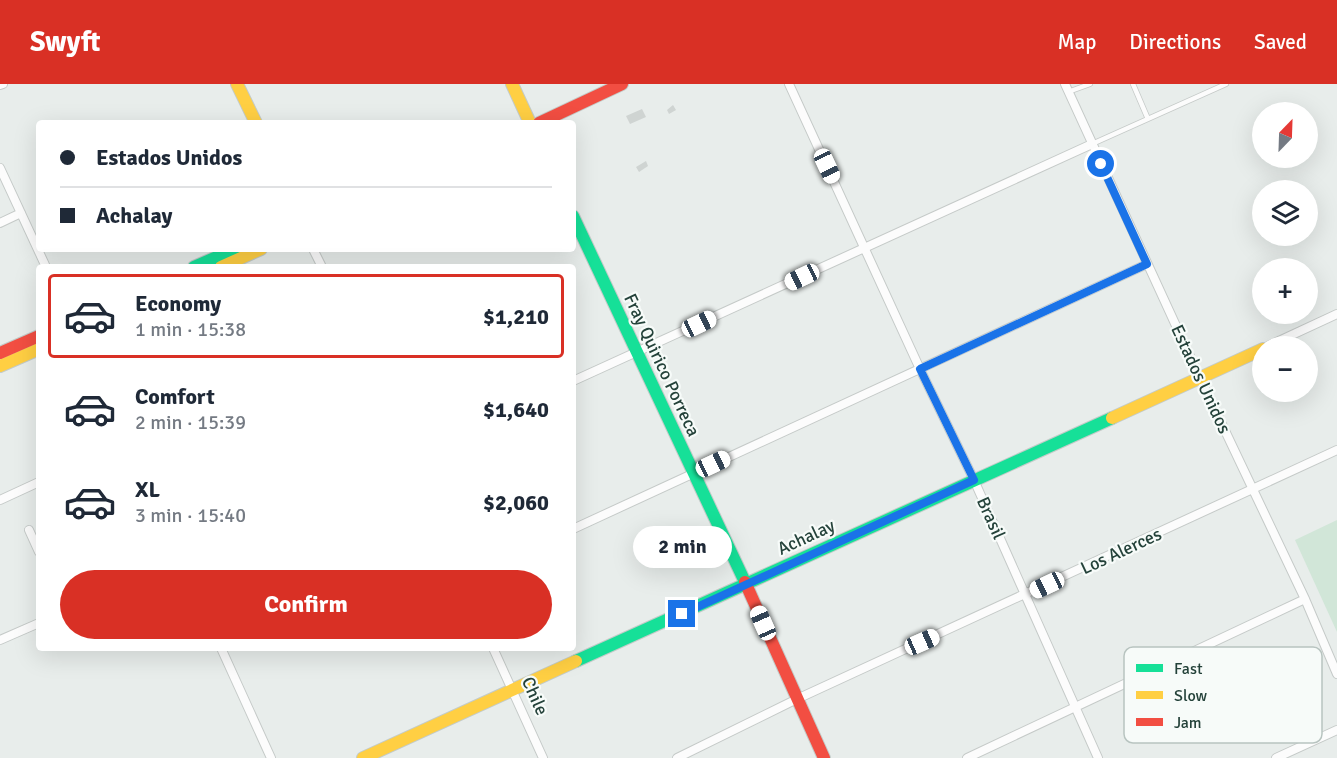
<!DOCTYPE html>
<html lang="en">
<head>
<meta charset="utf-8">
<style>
  body { margin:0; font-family:Signika,sans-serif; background:#f6f6f7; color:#1f2937; height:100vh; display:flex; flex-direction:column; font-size:22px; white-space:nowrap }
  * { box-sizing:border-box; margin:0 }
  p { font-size:20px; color:#747a83 }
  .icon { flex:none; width:33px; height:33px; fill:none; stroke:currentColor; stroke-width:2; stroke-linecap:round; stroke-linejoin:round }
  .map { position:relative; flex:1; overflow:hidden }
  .sheet { position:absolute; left:36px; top:180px; width:540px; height:387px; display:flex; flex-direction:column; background:#fff; border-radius:6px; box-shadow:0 6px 24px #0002 }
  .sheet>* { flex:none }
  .guide { position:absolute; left:36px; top:36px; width:540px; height:132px; border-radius:6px; box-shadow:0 6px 24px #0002; display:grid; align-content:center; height:132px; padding:0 24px; background:#fff }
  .needle { width:39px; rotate:23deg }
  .tools { position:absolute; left:1252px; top:18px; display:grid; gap:12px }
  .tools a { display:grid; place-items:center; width:66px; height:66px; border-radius:50%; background:#fff; box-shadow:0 6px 24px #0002; font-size:30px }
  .end { position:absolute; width:27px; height:27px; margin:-14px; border:8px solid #1a73e8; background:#fff; box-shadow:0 0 0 3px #fff }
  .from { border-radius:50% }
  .bubble { position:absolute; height:42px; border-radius:21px; background:#fff; box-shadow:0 6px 24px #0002; font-size:20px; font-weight:800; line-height:42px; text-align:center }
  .car { position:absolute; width:18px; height:36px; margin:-18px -9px; border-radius:8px; box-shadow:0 0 4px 2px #0007; background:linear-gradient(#fff 24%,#345 0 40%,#fff 0 76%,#345 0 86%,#fff 0) }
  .guide b { display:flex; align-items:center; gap:21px; height:57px; font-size:22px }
  .guide b+b { border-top:2px solid #e0e1e3 }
  .guide i { width:15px; height:15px; background:#1f2937 }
  ul { padding:10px 0 0; list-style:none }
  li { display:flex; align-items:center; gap:18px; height:84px; margin:0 12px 9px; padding:0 12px; border:3px solid transparent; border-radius:6px }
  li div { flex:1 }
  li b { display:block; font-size:22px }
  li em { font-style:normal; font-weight:800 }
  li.current { border-color:#d93025 }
  li>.icon { width:54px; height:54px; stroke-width:1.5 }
  .cta { display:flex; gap:12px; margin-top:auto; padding:12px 24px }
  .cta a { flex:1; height:69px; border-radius:36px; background:#d93025; color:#fff; font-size:24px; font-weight:800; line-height:69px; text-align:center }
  header { display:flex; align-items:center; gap:36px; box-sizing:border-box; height:84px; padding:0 30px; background:#d93025; color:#fff }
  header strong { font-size:28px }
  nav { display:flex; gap:33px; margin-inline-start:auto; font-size:21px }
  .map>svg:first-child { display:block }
  .green { fill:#d1e6d8 }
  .building { fill:#cfd4d2 }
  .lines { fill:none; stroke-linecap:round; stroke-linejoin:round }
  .lane-casing { stroke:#c5cac8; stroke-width:6 }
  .street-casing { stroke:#c5cac8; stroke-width:10 }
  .fast-casing { stroke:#c3cbc8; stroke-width:14 }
  .slow-casing { stroke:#c3cbc8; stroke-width:14 }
  .jam-casing { stroke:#c3cbc8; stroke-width:14 }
  .lane { stroke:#fcfcfc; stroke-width:4.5 }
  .street { stroke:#fcfcfc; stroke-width:8 }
  .fast { stroke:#16e098; stroke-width:12 }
  .slow { stroke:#ffcf43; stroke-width:12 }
  .jam { stroke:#f24e42; stroke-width:12 }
  .route { stroke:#1a73e8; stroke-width:8 }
  .labels { text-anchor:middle; stroke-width:4.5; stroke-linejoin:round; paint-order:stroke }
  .street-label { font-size:18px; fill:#24423a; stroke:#f7fbf9 }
  .key { fill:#f7fbf9; stroke:#b8c4c0; stroke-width:1.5 }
  .key-label { font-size:16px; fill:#24423a }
</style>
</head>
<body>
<header>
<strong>Swyft</strong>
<nav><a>Map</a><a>Directions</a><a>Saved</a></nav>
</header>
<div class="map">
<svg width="1337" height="674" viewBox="0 0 1337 674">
  <rect width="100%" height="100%" fill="#e8edeb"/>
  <path class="green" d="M1337,436v112l-42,-92z"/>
  <path class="building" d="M673,21l3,5 -7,4 -2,-4z
    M642,25l4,8 -16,7 -4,-8z
    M646,77l2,5 -9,6 -3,-5z"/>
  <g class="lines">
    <defs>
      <path id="lane" d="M1133,0l15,35
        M1068,8l22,-8
        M1092,60l134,-60"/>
      <path id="street" d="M789,0l131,285 54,111 124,278
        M1065,0l135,294 105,221 32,75
        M0,1l3,-1
        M0,84l46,99
        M0,139l21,-10
        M313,165l9,18
        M1268,262l69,-32
        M573,297l519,-237
        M0,416l39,-18
        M573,445l574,-265
        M29,446l10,22
        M0,556l39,-17
        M221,564l50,110
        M493,564l50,110
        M677,674l120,-59 540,-249
        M967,674l338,-159
        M1276,674l61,-28"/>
      <path id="fast" d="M573,132l172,366
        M194,183l41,-18
        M576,577l536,-243"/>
      <path id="slow" d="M237,0l19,39
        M512,0l18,39
        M221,183l40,-18
        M0,282l39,-17
        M1112,334l151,-69
        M363,674l213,-97"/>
      <path id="jam" d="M539,39l83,-39
        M0,269l39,-17
        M745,498l79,176"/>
    </defs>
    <use href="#lane" class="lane-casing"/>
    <use href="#street" class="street-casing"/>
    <use href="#fast" class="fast-casing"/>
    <use href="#slow" class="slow-casing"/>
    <use href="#jam" class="jam-casing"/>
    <use href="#lane" class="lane"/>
    <use href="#street" class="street"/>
    <use href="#fast" class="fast"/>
    <use href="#slow" class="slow"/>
    <use href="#jam" class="jam"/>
  </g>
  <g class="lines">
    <path class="route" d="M682,530l292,-134 -54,-111 227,-105 -46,-100"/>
  </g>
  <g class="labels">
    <g class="street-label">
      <text transform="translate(662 281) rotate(65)" y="6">Fray Quirico Porreca</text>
      <text transform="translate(1201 295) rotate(65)" y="6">Estados Unidos</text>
      <text transform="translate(991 434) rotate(66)" y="6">Brasil</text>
      <text transform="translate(806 453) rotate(-25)" y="6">Achalay</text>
      <text transform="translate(1121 467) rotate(-25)" y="6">Los Alerces</text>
      <text transform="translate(535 612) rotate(66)" y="6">Chile</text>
    </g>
  </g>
  <rect x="1124" y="563" width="198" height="96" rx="9" class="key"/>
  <rect x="1136" y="580" width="27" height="8" fill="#16e098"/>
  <rect x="1136" y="607" width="27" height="8" fill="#ffcf43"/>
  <rect x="1136" y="634" width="27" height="8" fill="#f24e42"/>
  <g class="key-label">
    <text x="1174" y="590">Fast</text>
    <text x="1174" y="617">Slow</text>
    <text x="1174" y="644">Jam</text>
  </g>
</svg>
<div class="tools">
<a><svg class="needle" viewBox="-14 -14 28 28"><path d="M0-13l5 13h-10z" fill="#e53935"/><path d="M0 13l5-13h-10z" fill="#747a83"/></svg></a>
<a><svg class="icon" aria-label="layers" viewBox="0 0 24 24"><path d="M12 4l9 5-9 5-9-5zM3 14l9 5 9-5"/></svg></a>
<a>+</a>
<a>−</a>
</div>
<i class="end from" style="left:1101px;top:80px"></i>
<i class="end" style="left:682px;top:530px"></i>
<div class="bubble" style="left:633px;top:442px;width:99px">2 min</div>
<i class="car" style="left:827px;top:82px;rotate:155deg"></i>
<i class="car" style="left:802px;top:193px;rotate:245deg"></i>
<i class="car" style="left:699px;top:240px;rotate:65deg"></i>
<i class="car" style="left:713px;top:380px;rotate:65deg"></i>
<i class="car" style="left:1047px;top:501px;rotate:245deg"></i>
<i class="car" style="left:763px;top:539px;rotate:336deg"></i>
<i class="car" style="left:922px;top:558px;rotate:66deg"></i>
<div class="guide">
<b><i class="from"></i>Estados Unidos</b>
<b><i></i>Achalay</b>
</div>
<section class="sheet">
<ul>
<li class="current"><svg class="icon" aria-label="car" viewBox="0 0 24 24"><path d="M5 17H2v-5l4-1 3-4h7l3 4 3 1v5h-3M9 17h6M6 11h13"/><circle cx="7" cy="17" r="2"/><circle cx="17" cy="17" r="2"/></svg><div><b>Economy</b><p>1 min · 15:38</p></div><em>$1,210</em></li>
<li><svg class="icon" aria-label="car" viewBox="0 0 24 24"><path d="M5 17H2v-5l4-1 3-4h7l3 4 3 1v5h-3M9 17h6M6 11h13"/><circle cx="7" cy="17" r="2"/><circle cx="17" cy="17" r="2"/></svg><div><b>Comfort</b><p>2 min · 15:39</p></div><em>$1,640</em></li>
<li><svg class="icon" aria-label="car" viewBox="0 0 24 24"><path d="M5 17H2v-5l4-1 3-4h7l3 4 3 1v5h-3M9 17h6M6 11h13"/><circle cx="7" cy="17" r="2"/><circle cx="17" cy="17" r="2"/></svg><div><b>XL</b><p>3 min · 15:40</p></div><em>$2,060</em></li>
</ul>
<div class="cta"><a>Confirm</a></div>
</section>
</div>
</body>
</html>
